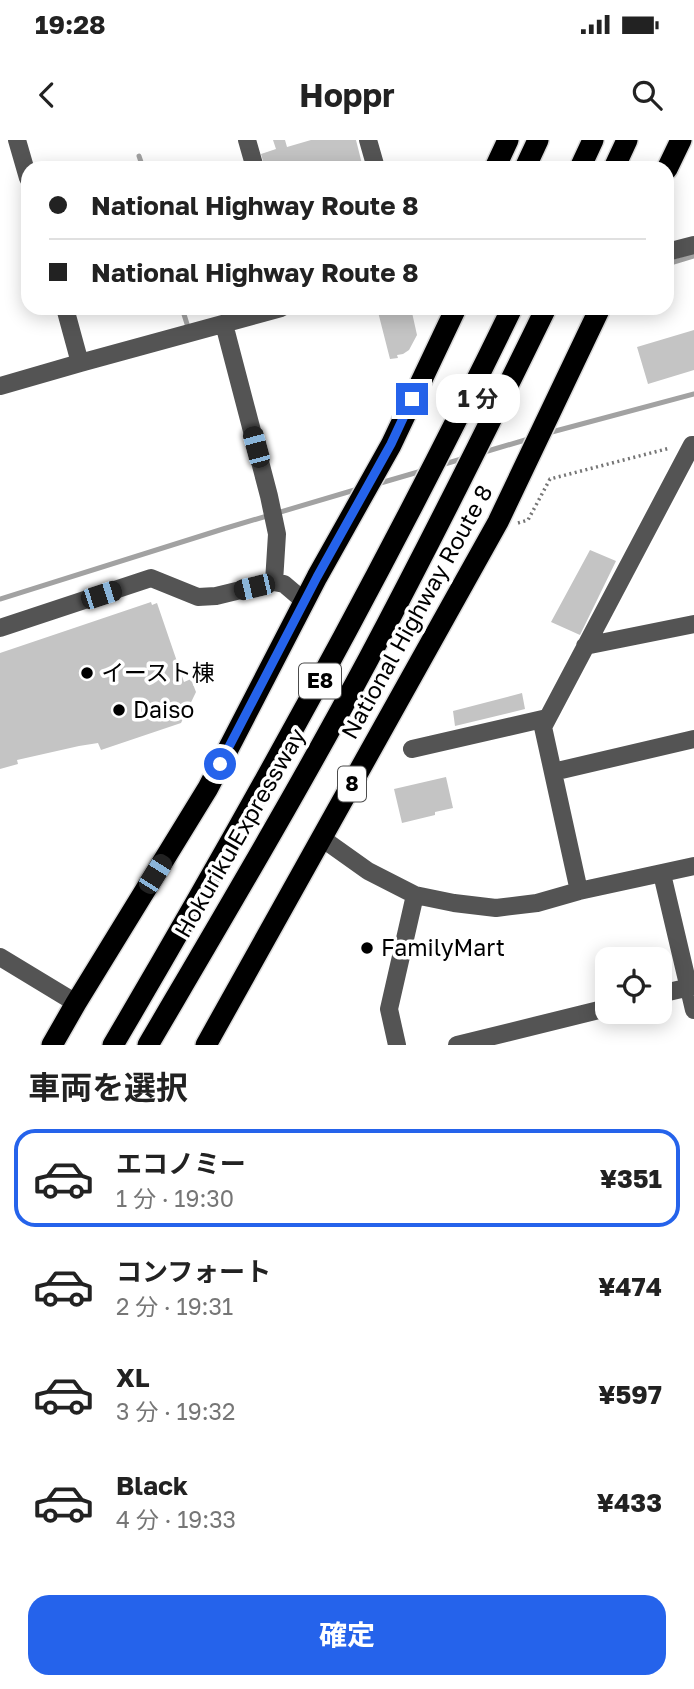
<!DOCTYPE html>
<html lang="ja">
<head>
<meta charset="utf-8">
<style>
  body { margin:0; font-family:"Golos Text","Noto Sans JP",sans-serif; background:#f6f6f6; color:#222; height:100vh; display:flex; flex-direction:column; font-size:26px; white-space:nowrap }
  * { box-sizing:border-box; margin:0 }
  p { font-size:23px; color:#767676 }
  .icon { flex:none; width:38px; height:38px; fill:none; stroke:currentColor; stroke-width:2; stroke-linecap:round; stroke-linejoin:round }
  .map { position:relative; height:905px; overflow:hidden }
  .panel { display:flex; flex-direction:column; background:#fff; flex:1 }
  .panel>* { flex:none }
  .guide { position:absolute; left:21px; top:21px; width:653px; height:154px; border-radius:21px; box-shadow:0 4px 18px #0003; display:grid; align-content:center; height:154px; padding:0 28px; background:#fff }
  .buttons { position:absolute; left:595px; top:807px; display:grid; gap:14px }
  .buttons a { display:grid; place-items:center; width:77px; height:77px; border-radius:14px; background:#fff; box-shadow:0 4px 18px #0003; font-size:35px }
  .end { position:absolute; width:32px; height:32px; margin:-16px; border:9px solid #2563eb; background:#fff; box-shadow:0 0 0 4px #fff }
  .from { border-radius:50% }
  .bubble { position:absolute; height:49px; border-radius:21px; background:#fff; box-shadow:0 4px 18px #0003; font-size:23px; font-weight:700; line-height:49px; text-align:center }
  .car { position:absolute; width:21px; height:42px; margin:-21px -10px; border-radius:9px; box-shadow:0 0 5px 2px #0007; background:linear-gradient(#222 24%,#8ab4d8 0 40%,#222 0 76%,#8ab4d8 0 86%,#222 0) }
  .guide b { display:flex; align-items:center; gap:24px; height:66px; font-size:26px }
  .guide b+b { border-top:2px solid #e0e0e0 }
  .guide i { width:18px; height:18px; background:#222 }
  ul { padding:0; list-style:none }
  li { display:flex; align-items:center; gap:21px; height:98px; margin:0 14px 10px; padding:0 14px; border:4px solid transparent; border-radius:21px }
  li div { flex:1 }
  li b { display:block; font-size:26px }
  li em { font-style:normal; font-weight:700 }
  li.active { border-color:#2563eb }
  li>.icon { width:63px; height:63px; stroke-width:1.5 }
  h2 { padding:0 28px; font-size:32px; line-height:84px }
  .action { display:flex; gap:14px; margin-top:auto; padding:14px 28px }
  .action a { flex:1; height:80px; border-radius:21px; background:#2563eb; color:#fff; font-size:28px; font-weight:700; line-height:80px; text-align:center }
  .status { display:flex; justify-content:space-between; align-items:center; height:49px; padding:0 35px; background:#fff; direction:ltr }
  .status svg { height:19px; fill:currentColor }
  header { display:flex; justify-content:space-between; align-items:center; height:91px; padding:0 28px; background:#fff; font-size:32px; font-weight:700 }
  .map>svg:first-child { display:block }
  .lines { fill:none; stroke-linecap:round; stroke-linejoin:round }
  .stream { stroke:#a2a2a2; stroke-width:5 }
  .building { fill:#c4c4c4 }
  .highway-casing { stroke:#dbdbdb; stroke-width:24 }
  .path { stroke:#767676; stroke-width:3.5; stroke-dasharray:2 3.5; stroke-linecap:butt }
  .minor { stroke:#545454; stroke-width:18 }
  .highway { stroke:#000; stroke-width:21 }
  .route { stroke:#2563eb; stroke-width:9 }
  .poi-dot { fill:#000; stroke:#fff; stroke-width:2.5 }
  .labels { text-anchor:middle; stroke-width:7; stroke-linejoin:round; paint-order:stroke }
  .shield { fill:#fff; stroke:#4c4c4c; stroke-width:2 }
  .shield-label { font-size:21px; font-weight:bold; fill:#000 }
  .street-label { font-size:23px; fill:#000; stroke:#fff }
  .poi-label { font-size:23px; fill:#000; stroke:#fff; text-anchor:start }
</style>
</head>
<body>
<div class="status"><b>19:28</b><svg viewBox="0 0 49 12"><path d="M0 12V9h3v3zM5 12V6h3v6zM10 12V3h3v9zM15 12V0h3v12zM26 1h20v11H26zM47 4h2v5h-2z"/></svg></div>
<header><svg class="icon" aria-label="back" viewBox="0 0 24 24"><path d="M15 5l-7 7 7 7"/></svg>Hoppr<svg class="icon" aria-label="search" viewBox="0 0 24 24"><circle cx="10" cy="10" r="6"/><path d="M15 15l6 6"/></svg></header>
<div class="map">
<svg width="694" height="905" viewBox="0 0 694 905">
  <rect width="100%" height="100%" fill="#fff"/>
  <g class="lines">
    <path class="stream" d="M139,16l4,12
      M667,124l27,-8
      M182,168l5,16
      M548,293l146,-39
      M481,313l51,-15
      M441,325l24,-7
      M377,344l48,-14
      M0,459l223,-70 135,-40"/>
  </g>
  <path class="building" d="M273,0h12l2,7 24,-7h45l7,28h-98l-4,-14 15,-5z
    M377,168h34l6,27 -8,15 -6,4 -6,1 1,3 -8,1z
    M694,190v40l-46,14 -11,-37z
    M590,410l26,11 -36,74 -29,-13z
    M151,462l1,3 5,-2 27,79 7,-3 5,13 -15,31 -80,27 -3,-7 -19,3 -62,14 1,4 -18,5v-116z
    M522,553l3,16 -70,17 -2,-15z
    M446,637l7,31 -18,4v3l-33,8 -8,-34z"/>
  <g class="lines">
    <defs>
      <path id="highway" d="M495,28l13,-28
        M525,28l13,-28
        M580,28l13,-28
        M614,28l13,-28
        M667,29l14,-29
        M52,905l24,-42 132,-215 109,-211 74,-132 65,-137
        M113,905c142,-241 277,-486 399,-737
        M148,905c75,-128 151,-256 221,-387 61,-115 120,-233 177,-350
        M206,905l292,-523 102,-214"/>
    </defs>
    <use href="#highway" class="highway-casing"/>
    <path class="path" d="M518,383l10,-3 22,-41 120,-31"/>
    <path class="minor" d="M17,0l11,38
      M247,0l8,28
      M368,0l8,28
      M667,112l27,-7
      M224,184l45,172 8,38 -3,48
      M80,223l201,-55
      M0,246l80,-23 -15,-55
      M0,488l151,-50 47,19 18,-1 58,-14 10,2 20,17
      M585,506l109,-22
      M412,609l135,-31
      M553,632l141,-33
      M323,699l45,32 47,24 39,8 42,5 41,-5 42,-12 115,-25
      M662,734l32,136
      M579,751l-36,-164 149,-282h2
      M0,817l76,46
      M660,854l34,-8
      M397,905l-8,-36 26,-114
      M457,905l150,-37"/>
    <use href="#highway" class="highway"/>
  </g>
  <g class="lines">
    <path class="route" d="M220,624l97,-187 74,-133 21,-45"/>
  </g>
  <g class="poi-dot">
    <circle cx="87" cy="533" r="7"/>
    <circle cx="119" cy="570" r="7"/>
    <circle cx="367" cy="808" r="7"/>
  </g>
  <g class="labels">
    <g class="shield">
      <rect x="299" y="523.5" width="42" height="35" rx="5"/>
      <rect x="338" y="626.5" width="28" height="35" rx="5"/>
    </g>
    <g class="shield-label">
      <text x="320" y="548">E8</text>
      <text x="352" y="651">8</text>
    </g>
    <g class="street-label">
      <text transform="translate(417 472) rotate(-61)" y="8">National Highway Route 8</text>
      <text transform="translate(240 693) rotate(-60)" y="8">Hokuriku Expressway</text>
    </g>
    <g class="poi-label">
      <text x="101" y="541">イースト棟</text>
      <text x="133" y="578">Daiso</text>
      <text x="381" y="816">FamilyMart</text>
    </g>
  </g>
</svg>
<div class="buttons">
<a><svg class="icon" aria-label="locate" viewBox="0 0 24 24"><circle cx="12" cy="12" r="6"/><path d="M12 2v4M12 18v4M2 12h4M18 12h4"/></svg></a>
</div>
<i class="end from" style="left:220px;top:624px"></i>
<i class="end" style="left:412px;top:259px"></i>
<div class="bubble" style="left:436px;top:234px;width:84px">1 分</div>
<i class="car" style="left:256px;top:307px;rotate:345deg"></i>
<i class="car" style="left:254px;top:447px;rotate:257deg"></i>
<i class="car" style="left:101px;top:455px;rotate:72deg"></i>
<i class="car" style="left:155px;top:734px;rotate:32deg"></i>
<div class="guide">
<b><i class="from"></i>National Highway Route 8</b>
<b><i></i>National Highway Route 8</b>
</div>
</div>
<section class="panel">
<h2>車両を選択</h2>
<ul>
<li class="active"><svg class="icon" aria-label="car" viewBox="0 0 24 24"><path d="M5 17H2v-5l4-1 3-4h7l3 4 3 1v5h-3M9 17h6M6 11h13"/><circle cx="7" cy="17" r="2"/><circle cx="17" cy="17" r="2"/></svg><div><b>エコノミー</b><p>1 分 · 19:30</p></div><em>¥351</em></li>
<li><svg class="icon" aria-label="car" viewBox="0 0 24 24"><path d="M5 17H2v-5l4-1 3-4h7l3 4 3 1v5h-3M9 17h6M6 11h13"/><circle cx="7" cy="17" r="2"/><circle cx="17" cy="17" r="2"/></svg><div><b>コンフォート</b><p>2 分 · 19:31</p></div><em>¥474</em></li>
<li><svg class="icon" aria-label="car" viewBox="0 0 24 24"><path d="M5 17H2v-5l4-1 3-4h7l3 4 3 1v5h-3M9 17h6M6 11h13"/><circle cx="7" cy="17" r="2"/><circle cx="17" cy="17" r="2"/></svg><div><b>XL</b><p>3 分 · 19:32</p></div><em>¥597</em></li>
<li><svg class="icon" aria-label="car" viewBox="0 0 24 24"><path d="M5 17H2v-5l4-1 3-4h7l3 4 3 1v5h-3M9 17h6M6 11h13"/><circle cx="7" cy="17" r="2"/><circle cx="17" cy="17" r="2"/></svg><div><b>Black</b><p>4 分 · 19:33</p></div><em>¥433</em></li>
</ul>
<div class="action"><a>確定</a></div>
</section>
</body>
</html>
